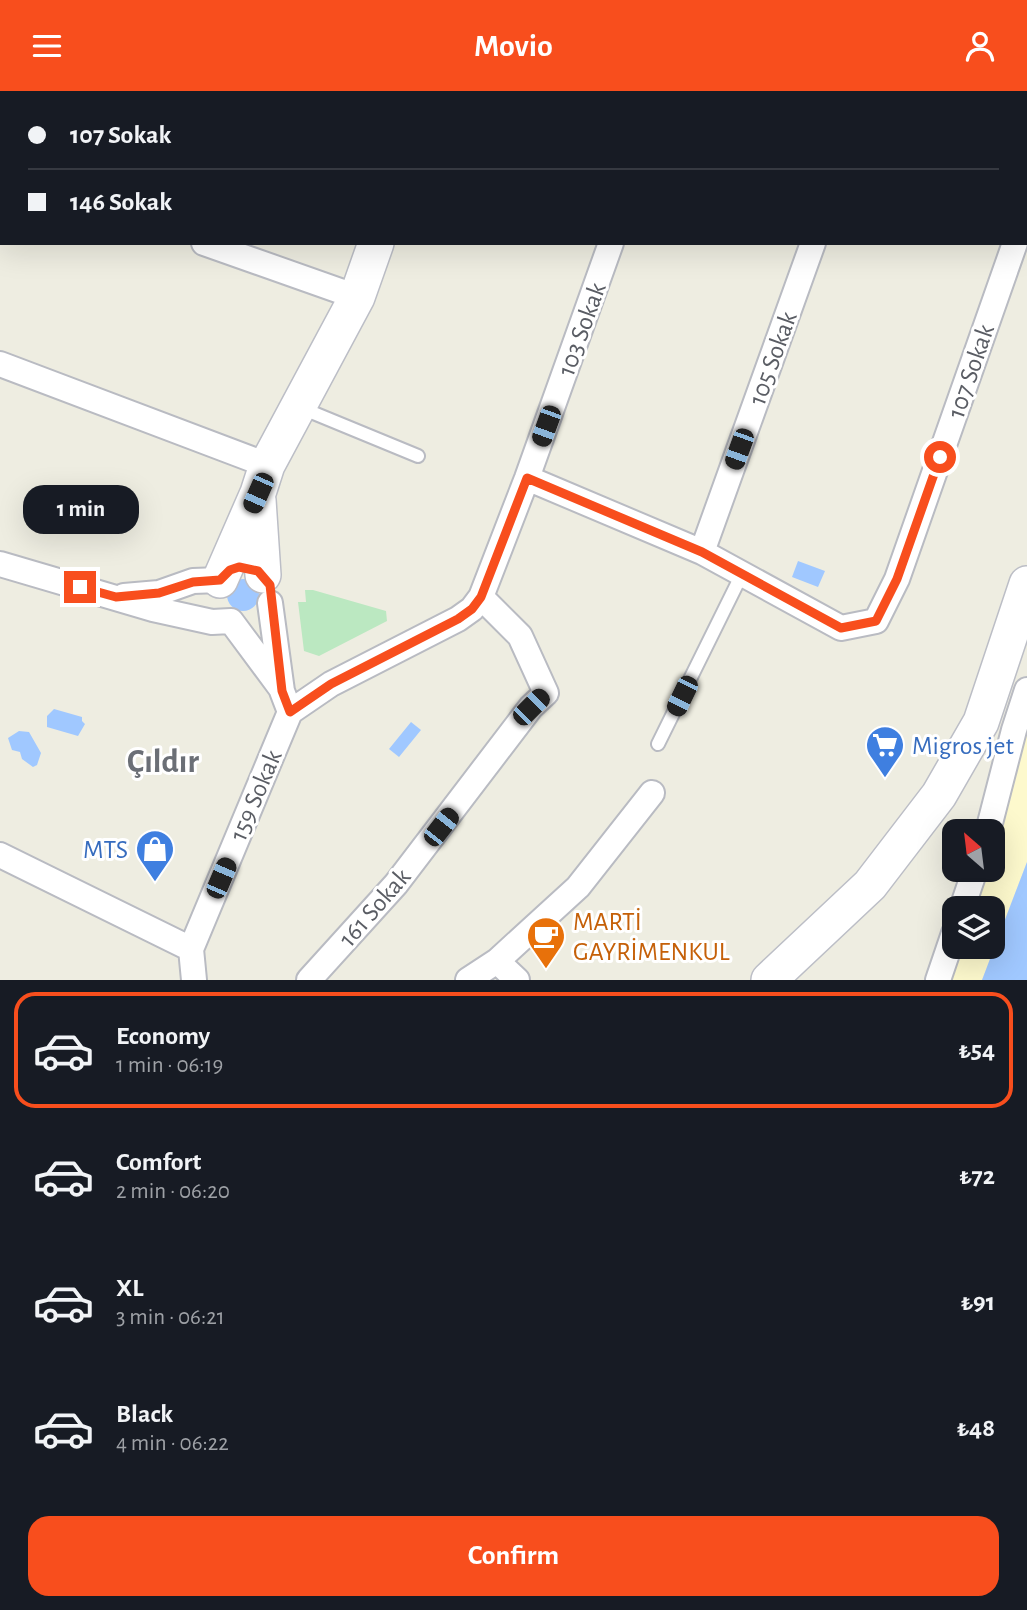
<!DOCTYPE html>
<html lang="en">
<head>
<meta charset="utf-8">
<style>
  body { margin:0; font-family:"Alegreya Sans",sans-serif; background:#242831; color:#f1f3f6; height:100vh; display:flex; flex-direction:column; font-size:26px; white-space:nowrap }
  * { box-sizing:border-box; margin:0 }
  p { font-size:23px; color:#9ea1a6 }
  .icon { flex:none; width:38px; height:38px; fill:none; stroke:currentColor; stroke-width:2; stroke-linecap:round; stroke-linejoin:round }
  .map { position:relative; height:889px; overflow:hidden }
  .details { display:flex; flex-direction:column; background:#171b24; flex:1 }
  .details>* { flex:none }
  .hud { position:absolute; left:0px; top:0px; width:1027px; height:154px; box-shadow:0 7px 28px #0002; display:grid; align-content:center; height:154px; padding:0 28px; background:#171b24 }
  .needle { width:46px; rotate:332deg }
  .tools { position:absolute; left:942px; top:728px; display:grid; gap:14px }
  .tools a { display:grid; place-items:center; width:63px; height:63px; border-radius:14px; background:#171b24; box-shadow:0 7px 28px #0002; font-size:35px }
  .end { position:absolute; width:32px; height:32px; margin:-16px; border:9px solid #f84e1d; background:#fff; box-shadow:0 0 0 4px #fff }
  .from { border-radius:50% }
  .bubble { position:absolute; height:49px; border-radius:21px; background:#171b24; box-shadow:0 7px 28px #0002; font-size:23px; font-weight:700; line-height:49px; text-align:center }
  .car { position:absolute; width:21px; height:42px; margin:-21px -10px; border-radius:9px; box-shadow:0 0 5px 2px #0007; background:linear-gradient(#222 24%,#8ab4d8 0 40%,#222 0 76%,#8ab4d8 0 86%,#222 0) }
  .hud b { display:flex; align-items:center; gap:24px; height:66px; font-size:26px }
  .hud b+b { border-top:2px solid #363941 }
  .hud i { width:18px; height:18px; background:#f1f3f6 }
  ul { padding:12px 0 0; list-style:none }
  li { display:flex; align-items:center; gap:21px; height:116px; margin:0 14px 10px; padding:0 14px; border:4px solid transparent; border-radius:21px }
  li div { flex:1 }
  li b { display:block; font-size:26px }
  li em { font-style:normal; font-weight:700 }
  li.selected { border-color:#f84e1d }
  li>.icon { width:63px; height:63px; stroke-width:1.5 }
  .primary-button { display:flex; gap:14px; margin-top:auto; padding:14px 28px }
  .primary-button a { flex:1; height:80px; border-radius:21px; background:#f84e1d; color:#fff; font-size:28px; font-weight:700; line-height:80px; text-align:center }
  header { display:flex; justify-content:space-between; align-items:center; height:91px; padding:0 28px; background:#f84e1d; color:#fff; font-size:32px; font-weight:700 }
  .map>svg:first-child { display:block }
  .green { fill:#bbe8c1 }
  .sand { fill:#fdf9cd }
  .water { fill:#a0c8ff }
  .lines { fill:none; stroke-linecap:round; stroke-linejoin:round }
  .lane-casing { stroke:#b9bbc2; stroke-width:16 }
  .street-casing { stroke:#b9bbc2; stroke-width:28 }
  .secondary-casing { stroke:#bcbec6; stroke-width:38 }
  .lane { stroke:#fff; stroke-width:12 }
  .street { stroke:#fff; stroke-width:24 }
  .secondary { stroke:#fff; stroke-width:35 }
  .route { stroke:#f84e1d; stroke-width:9 }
  .labels { text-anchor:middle; stroke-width:6; stroke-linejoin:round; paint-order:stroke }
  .street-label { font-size:26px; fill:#5a5d64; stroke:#fff }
  .shop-label { font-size:26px; fill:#366cbe; stroke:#fff; text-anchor:start }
  .food-label { font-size:26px; fill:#c56008; stroke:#fff; text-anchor:start }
  .district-label { font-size:33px; font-weight:bold; fill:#6b6f76; stroke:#fff }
</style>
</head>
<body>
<header><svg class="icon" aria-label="menu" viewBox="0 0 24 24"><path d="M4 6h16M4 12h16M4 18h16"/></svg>Movio<svg class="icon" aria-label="person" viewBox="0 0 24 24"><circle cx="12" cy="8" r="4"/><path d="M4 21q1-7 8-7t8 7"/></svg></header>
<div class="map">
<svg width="1027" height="889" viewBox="0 0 1027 889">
  <rect width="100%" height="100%" fill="#eeede1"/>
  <path class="green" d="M305,499h8l73,21 1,10 -68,35 -15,-5 -6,-49h8z"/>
  <path class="sand" d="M1027,599v172l-45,118h-44l16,-33h38v-39h-30l13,-38h17v-39z"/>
  <path class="water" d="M798,470l27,10 -7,16 -26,-10z
    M227 504a16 16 0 1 1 32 0a16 16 0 1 1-32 0Z
    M54,618l28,8v4l3,3 -7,12 -31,-9v-11z
    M411,631l10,8 -22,27 -10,-8z
    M19,640l10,1 12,21 -4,12 -4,2 -11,-8 -2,-7 -8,-2 -4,-12z
    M1027,771v118h-45z"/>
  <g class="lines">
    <defs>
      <path id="lane" d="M299,316l119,49
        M658,653l84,-170"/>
      <path id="street" d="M261,2l1,-2
        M665,2l1,-2
        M867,2v-2
        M0,81l2,1
        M1026,106l1,-7
        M204,152l153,54
        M0,273l267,101
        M527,387l175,74 139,76 35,-7 21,-42 118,-336
        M702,461l111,-309
        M0,473l153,45 59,13 19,-1 49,66
        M124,505l35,-3 34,-12 27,-1
        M290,621l41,-28 127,-65 14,-10 9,-12 46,-119 84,-235
        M988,740l26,-101 13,-40
        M0,764l191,94
        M962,817l13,-38
        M497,870l20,19
        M194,889l-3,-31 99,-237 -8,-21 -12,-88
        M309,889l87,-96 135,-177 15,-14 -26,-57 -39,-39
        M468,889l29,-19 81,-74 74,-94
        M938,889l16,-47"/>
      <path id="secondary" d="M426,2v-2
        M258,409l5,75
        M220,489l38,-87 9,-28 90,-168 19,-54
        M769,889l101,-95 69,-90 42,-73 46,-138"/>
    </defs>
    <use href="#lane" class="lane-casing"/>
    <use href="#street" class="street-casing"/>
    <use href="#secondary" class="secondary-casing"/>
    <use href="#lane" class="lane"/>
    <use href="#street" class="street"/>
    <use href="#secondary" class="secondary"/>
  </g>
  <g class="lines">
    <path class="route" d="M80,496l36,10 43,-4 34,-11 27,-2 10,-10 9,-3 19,4 12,14 12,106 8,21 41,-28 127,-65 14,-10 9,-12 46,-119 175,74 139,76 35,-7 21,-42 43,-122"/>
  </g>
  <defs>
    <symbol id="supermarket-pin" viewBox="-11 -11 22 30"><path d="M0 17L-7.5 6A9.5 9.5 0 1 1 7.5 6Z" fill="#3f7fe0" stroke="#fff"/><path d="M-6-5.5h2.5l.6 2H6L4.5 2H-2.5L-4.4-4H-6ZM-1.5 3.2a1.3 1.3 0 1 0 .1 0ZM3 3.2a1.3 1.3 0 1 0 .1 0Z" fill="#fff"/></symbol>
    <symbol id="shop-pin" viewBox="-11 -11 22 30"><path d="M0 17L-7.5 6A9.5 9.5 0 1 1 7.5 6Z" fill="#3f7fe0" stroke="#fff"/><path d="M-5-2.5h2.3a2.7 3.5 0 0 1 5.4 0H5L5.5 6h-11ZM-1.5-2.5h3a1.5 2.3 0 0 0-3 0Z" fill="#fff"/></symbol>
    <symbol id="cafe-pin" viewBox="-11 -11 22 30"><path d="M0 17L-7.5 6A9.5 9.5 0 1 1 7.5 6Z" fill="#e8710a" stroke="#fff"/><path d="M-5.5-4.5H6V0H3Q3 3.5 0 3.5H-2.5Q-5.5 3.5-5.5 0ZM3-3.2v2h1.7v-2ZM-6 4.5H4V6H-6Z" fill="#fff"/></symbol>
  </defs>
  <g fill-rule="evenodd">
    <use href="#supermarket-pin" x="863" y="632" width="44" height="60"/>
    <use href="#shop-pin" x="133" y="736" width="44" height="60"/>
    <use href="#cafe-pin" x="524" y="823" width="44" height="60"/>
  </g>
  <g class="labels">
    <g class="street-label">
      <text transform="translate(581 238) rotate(-70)" y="9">103 Sokak</text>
      <text transform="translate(772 267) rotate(-70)" y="9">105 Sokak</text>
      <text transform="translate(970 280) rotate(-71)" y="9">107 Sokak</text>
      <text transform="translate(255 704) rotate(-67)" y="9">159 Sokak</text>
      <text transform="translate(374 816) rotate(-49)" y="9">161 Sokak</text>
    </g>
    <g class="shop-label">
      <text x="912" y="663">Migros jet</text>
      <text x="128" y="767" text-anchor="end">MTS</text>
    </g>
    <g class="food-label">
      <text x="573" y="839">MARTİ<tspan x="573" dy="30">GAYRİMENKUL</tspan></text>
    </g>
    <g class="district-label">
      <text x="163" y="681">Çıldır</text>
    </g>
  </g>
</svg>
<div class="tools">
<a><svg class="needle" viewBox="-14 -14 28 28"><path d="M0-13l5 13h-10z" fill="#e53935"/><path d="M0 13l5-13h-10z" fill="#9ea1a6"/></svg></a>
<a><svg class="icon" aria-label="layers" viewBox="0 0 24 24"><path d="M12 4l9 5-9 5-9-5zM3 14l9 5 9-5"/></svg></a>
</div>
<i class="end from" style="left:940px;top:366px"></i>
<i class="end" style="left:80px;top:496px"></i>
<div class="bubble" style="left:23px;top:394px;width:116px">1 min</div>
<i class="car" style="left:546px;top:335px;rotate:200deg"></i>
<i class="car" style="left:739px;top:358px;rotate:200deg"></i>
<i class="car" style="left:258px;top:402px;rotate:204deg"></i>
<i class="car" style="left:682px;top:605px;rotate:206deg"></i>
<i class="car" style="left:531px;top:616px;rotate:45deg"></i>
<i class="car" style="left:441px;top:736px;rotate:38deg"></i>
<i class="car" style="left:221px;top:787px;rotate:23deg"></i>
<div class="hud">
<b><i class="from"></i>107 Sokak</b>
<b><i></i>146 Sokak</b>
</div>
</div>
<section class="details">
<ul>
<li class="selected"><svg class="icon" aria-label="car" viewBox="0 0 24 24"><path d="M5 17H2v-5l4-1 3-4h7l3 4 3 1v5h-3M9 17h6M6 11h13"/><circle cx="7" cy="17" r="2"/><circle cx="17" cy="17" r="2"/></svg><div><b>Economy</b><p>1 min · 06:19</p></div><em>₺54</em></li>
<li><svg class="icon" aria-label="car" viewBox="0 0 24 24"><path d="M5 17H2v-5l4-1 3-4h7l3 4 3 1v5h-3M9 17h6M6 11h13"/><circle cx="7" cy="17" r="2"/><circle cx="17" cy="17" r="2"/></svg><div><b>Comfort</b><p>2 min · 06:20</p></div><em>₺72</em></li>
<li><svg class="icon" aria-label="car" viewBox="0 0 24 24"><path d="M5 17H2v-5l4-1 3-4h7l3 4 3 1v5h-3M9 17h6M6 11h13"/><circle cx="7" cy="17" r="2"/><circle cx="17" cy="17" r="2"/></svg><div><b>XL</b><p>3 min · 06:21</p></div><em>₺91</em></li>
<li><svg class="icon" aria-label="car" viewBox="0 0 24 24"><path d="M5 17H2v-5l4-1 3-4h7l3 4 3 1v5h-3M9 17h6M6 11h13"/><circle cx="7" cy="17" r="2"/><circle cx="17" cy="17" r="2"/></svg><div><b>Black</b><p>4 min · 06:22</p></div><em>₺48</em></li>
</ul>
<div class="primary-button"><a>Confirm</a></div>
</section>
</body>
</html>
